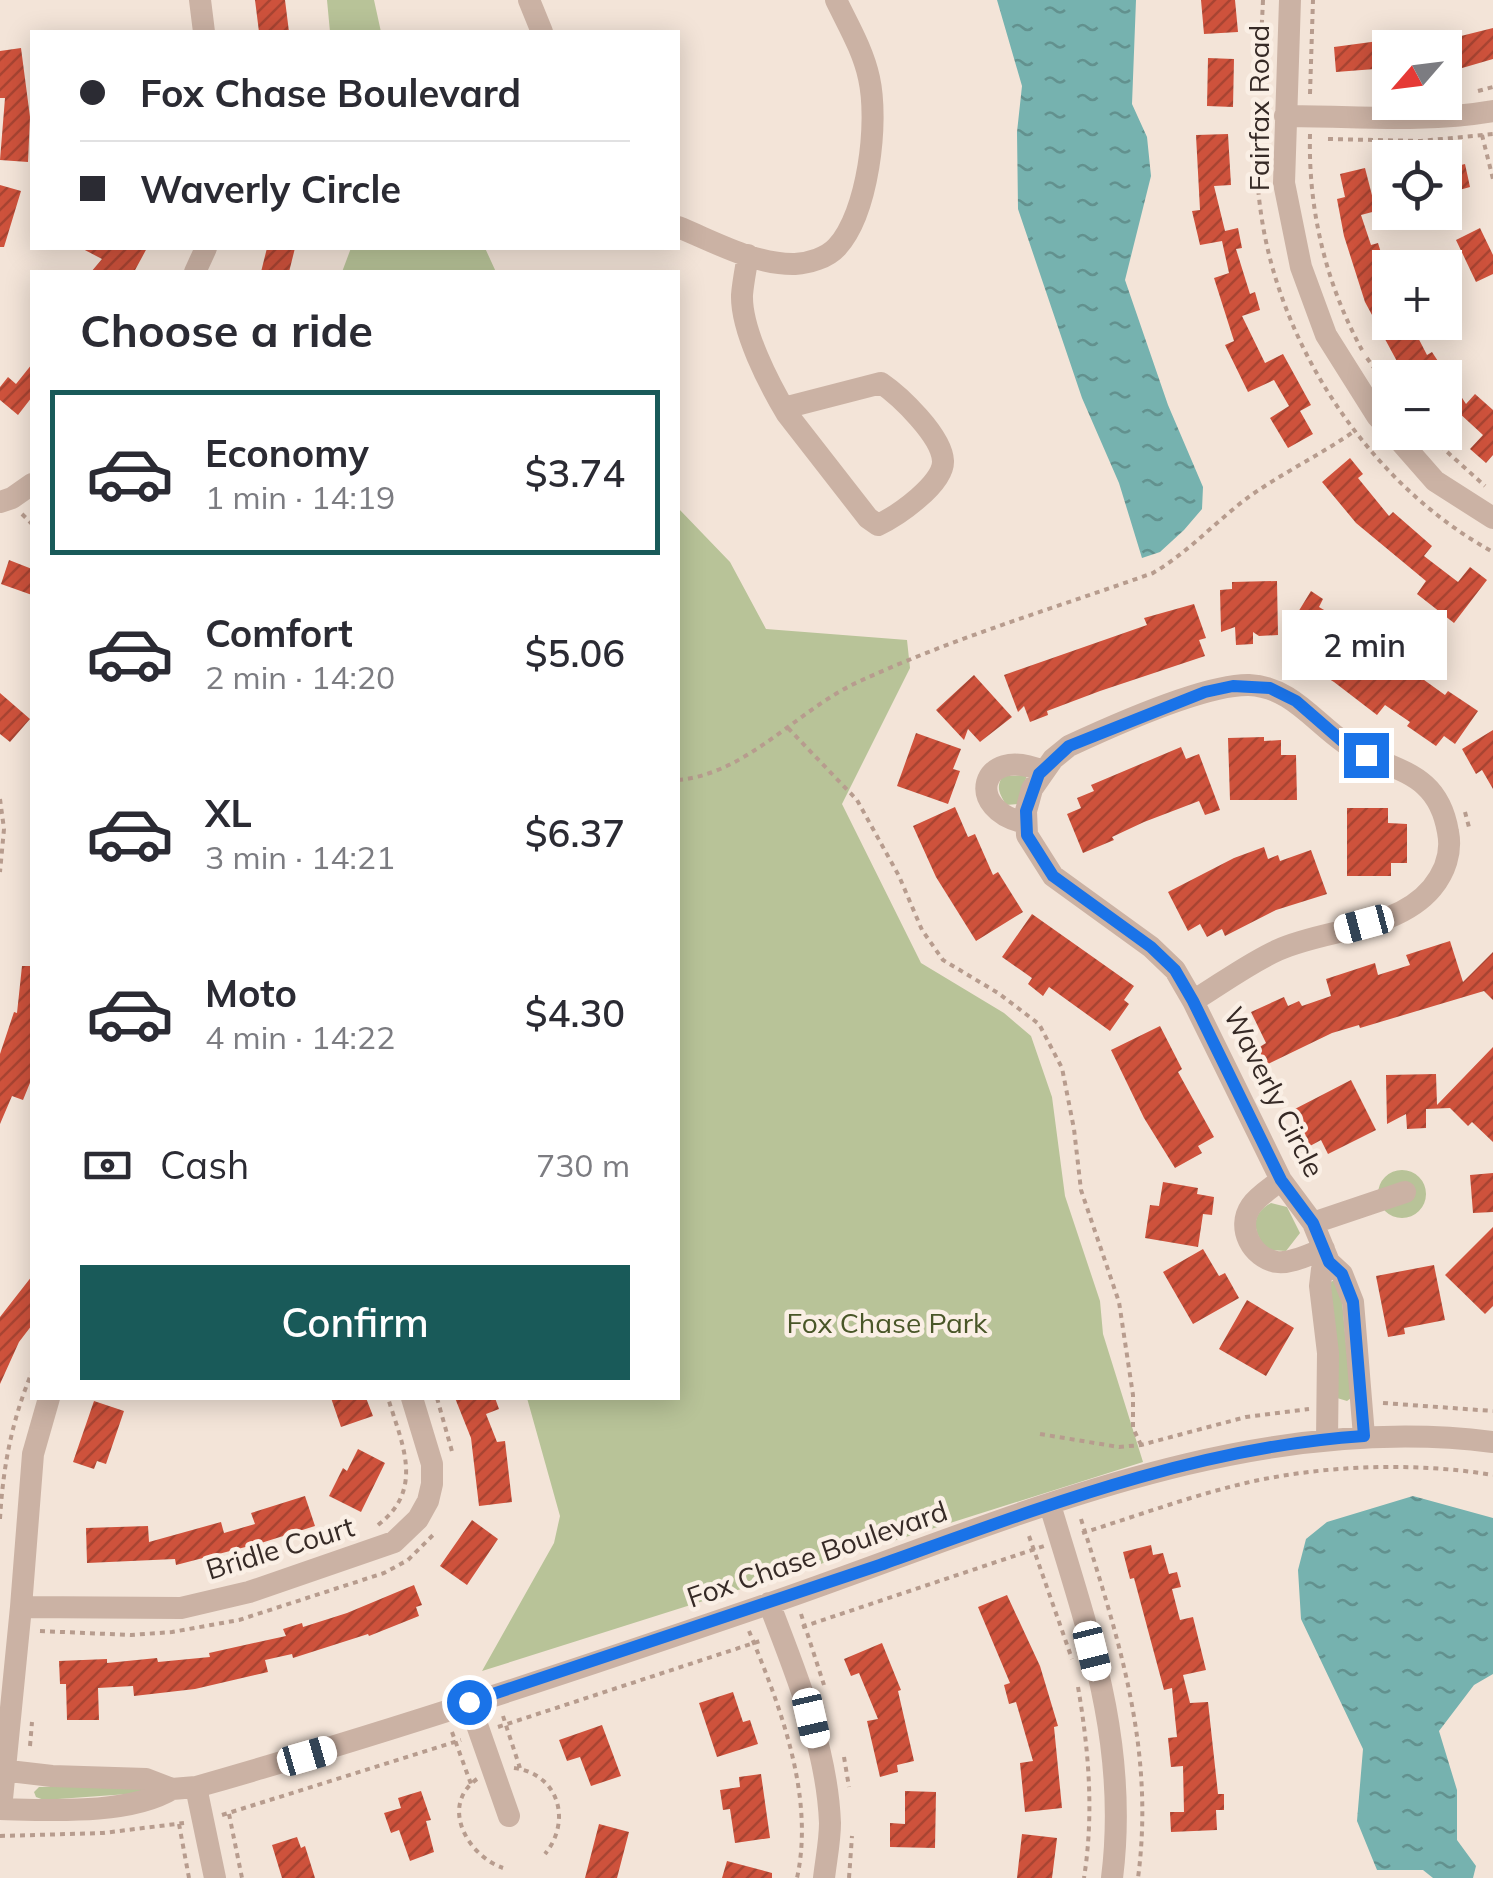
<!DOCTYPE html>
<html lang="en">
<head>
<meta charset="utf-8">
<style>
  body { margin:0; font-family:Mulish,sans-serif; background:#f2f2f3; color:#2b2b33; height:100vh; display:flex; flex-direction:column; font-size:38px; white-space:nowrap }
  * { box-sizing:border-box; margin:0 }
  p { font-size:32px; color:#7c7c81 }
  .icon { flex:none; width:55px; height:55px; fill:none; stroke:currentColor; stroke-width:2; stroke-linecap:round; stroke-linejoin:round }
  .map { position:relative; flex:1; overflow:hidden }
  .sheet { position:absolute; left:30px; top:270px; width:650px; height:1130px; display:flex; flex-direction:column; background:#fff; border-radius:0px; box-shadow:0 5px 25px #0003 }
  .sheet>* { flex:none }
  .hud { position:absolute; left:30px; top:30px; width:650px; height:220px; border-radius:0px; box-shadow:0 5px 25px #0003; display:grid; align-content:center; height:220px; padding:0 50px; background:#fff }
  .needle { width:65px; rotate:242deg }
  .buttons { position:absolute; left:1372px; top:30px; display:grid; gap:20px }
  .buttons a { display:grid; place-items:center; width:90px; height:90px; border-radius:0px; background:#fff; box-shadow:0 5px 25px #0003; font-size:50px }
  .end { position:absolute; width:45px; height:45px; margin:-22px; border:12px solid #1a73e8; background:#fff; box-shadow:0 0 0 5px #fff }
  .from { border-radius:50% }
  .bubble { position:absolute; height:70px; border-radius:0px; background:#fff; box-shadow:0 5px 25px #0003; font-size:32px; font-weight:600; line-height:70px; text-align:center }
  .car { position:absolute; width:30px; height:60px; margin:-30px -15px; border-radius:12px; box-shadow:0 0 8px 2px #0007; background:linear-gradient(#fff 24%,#345 0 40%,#fff 0 76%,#345 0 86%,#fff 0) }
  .hud b { display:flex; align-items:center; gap:35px; height:95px; font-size:38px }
  .hud b+b { border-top:2px solid #e1e1e2 }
  .hud i { width:25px; height:25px; background:#2b2b33 }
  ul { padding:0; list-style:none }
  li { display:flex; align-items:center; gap:30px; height:165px; margin:0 20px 15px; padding:0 30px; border:5px solid transparent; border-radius:0px }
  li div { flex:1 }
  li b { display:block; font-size:38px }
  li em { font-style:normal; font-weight:600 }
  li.selected { border-color:#195a59 }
  li>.icon { width:90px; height:90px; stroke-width:1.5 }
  h2 { padding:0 50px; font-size:45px; line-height:120px }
  .pay { display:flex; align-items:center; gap:25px; height:110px; padding:0 50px; font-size:38px }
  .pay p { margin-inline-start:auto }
  .cta { display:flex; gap:20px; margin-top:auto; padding:20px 50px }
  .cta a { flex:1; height:115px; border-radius:0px; background:#195a59; color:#fff; font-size:40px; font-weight:600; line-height:115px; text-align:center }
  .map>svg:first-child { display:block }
  .green { fill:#b8c398 }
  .water { fill:url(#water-ripples) }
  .building { fill:url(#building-hatch) }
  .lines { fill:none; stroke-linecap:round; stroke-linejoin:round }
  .path { stroke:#b79c8e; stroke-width:4; stroke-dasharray:5 5; stroke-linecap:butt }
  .minor { stroke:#cbb2a4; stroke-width:22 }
  .route { stroke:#1a73e8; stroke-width:12 }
  .labels { text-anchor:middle; stroke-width:9; stroke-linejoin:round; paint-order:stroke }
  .street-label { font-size:28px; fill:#362a26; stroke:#faefe5 }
  .park-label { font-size:28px; fill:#495628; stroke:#faefe5 }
</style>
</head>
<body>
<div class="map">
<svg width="1493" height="1878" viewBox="0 0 1493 1878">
  <defs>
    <pattern id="water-ripples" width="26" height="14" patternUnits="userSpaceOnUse" patternTransform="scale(2.5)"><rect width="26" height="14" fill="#76b2af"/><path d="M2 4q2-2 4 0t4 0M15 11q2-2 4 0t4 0" fill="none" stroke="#62918e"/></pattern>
    <pattern id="building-hatch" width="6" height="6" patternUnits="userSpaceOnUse" patternTransform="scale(2.5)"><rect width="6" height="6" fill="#ce523c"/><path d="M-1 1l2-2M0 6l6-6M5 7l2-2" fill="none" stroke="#a84432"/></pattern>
  </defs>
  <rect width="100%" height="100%" fill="#f3e4d8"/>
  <path class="green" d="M327,0h47l7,32h-51z
    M351,248h134l11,24h-154z
    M678,508l52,54 36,67 141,11 3,28 -68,136 79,159 83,50 27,23 21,61 13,99 35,105 3,33 40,128 -661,209 72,-128 6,-27 -33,-118h151z
    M1027,775l-9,29 -12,1c-6,-11 -11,-18 -3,-29z
    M1378 1194a24 24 0 1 1 48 0a24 24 0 1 1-48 0Z
    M1271,1203l16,4 13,26 -14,18 -18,-1c-14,-15 -20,-35 3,-47z
    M1334,1280l7,9 10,109 -4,3 -10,-3 -9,-114z
    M150,1785l-8,8 -98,7 -8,-3 -2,-5 5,-5z"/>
  <path class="water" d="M997,0h139l-4,104 15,33 4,39 -26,104 43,125 35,82 -1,22 -18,21 -24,22 -18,6 -23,-75 -37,-85 -64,-189 -1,-77 5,-46z
    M1413,1496l80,22v156l-19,11 -35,46 18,59v50l19,26 -3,12h-40l-10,-8h-46l-20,-49 6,-72 -62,-130 -3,-49 8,-31 21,-17z"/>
  <path class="building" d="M255,0h30l4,32h-30z
    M1201,0h34l3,32 -34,2z
    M1493,28v31l-48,14v-33z
    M1386,40l2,28 -52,4 -2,-25z
    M21,48l9,69 -2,45 -28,-2 5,-62h-5v-47z
    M1208,58l26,1 -1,48 -26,-1z
    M1228,134l3,51 -17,1 11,45 13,-3 4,20 -6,1 14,45 5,-2 5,18 -18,6 23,47 18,-9 28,51 -11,6 13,23 -25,14 -18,-30 19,-12 -15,-26 -26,12 -23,-47 9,-4 -20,-63 15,-5 -7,-32 -22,4 -8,-34 8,-1 -4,-75z
    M1465,164l5,23 -25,7v-25z
    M1365,168l11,43 -15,4 10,30 7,-2 12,39v40h20l17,33 5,-3 34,52 9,-10 18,16v45l-7,8 -16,-14 13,-14 -38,-35v-22h-39l-41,-76 -21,-66 -7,-37 8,-2 -5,-23z
    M0,185l21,6 -17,56h-4z
    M1480,228l13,27v19l-17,8 -20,-42z
    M81,248h66l-13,24h-43l11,-13z
    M267,248h28l-6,24h-28z
    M32,364v33l-14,18 -18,-15v-13l8,-10 8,7z
    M1350,458l13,16 -5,4 31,38 4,-4 39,34 -8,10 34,26 12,-15 17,13 -33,43 -37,-29 9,-13 -70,-58 -34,-41z
    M9,560l23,9v26l-31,-11z
    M1277,581l1,54 -19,1 -6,-4v12l-17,1 -1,-18 -14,5 -1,-42 12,-1v-7z
    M1311,591l12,8 -4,8 32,19 -5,8 23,17 5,-7 71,51 3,-4 30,20 -23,33 -11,-8 -8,10 -29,-20 3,-4 -25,-17 -8,10 -43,-33 -47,-29 11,-18h-14z
    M1194,604l12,34 -7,2 6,16 -105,35 -53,20 1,4 -18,7 -6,-16 -6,6 -14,-37 143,-50 -3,-7z
    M974,675l38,42 -32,25 -12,-13 -4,11 -28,-30z
    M0,693l30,26 -20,23 -10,-8z
    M1493,730v59l-11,-19 -6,4 -14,-25z
    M916,733l45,16 -8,20 7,2 -12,33 -51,-18z
    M1264,737v4l17,-1v15h15l1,45h-67l-2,-62z
    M1181,747l5,12 13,-5 21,56 -15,5 -6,-14 -55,21 -32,15 2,3 -31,13 -16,-39 14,-6 -4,-10 17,-7 -3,-6z
    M955,807l13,30 7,-3 18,41 5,-3 25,40 -47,29 -40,-64 -23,-51z
    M1347,808h41v15l19,1v39h-16v13h-44z
    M1264,847l4,12 10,-4 2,6 31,-11 16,44 -51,16 -51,26 -3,-7 -15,8 -7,-13 -12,7 -20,-39 66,-34z
    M1032,914l102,72 -10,14 5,4 -19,27 -61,-44 -6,9 -15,-12 4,-6 -30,-21z
    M1450,941l13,41 30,-30v48l-9,-9 -124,37 -1,-3 -27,8 -66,32 -8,-17 8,-5 -15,-31 33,-15 4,9 11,-5 3,5 29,-10 -5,-17 49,-16 3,12 32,-10 -4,-10z
    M22,966h10v112l-9,22 -11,-4 -12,28v-70l14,-42 3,1z
    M1160,1026l22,43 -4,3 36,65 -16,9 4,7 -27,15 -31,-50 -33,-68z
    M1493,1047v95l-21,-20 -4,4 -18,-18 -24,1v19l-19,1 -1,-15 -19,10 -1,-49 50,-1 1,31z
    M1351,1080l25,50 -48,24 -7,-14 -11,6 -19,-35z
    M1493,1173v39l-20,1 -3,-38z
    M1163,1182l35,6 -1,6 17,3 -2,18 -9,-1 -5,33 -53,-9 5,-33 9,1z
    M1493,1227v79l-8,8 -40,-39z
    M1203,1249l16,27 6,-3 14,25 -46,26 -30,-52z
    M1434,1265l11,55 -41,8 1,6 -17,3 -12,-61z
    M32,1276v49l-13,17 -19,42v-67z
    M1247,1300l47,28 -28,48 -47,-27z
    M331,1398h35l7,18 -32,11z
    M455,1398h40l4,11 -13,5 11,28 8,-1 7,61 -33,4 -8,-68z
    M94,1401l30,10 -18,53 -9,-3 -3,8 -21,-7z
    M358,1449l27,14 -24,49 -32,-16 14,-28 4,3z
    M305,1496l10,30 -54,17 -85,22 -1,-6 -88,4 -1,-35 62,-2 1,16 72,-20 3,11 31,-9 -4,-11z
    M472,1520l26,19 -31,46 -27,-19z
    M1151,1545l2,10 10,-2 6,21 8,-2 4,15 -9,2 8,31 13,-3 13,53 -23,5 7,28 18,-1 10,92h6v16h-8l1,20 -46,2 -1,-20h14l-1,-46 -12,1 -3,-29 9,-1 -5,-49 -8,2 -30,-112 -4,1 -7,-27z
    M414,1585l8,20 -6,2 3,9 -50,20 -1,-2 -75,24 -1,-4 -27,6 3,12 -73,17 -61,7 -1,-10 -35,2 1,32h-32l-1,-36h-6l-1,-23 48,-2v4l50,-5 1,4 52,-5 -1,-4 77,-17 -3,-7 19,-6 1,4 44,-14z
    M1007,1595l33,71 18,60 -4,1 8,81 -37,4 -5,-49 13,-2 -17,-59 -7,2 -5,-19 6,-2 -32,-76z
    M882,1643l19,47 -3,1 16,70 -17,4 1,7 -18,5 -13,-56 11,-2 -19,-46 -8,3 -7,-17z
    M733,1692l10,30 7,-2 8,24 -41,13 -18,-54z
    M602,1725l19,51 -30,10 -11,-29 -13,4 -8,-21z
    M761,1774l9,64 -35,5 -5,-34 -7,1 -3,-20 20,-3 -1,-10z
    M421,1791l10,29 -5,1 8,31 -24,9 -11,-31 -8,3 -7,-20 17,-5 -3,-10z
    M905,1791l31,1 -1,56 -45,-1v-24l15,1z
    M599,1824l30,8 -12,46h-32z
    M1022,1834l35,4 -5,40h-35z
    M297,1837l4,11 4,-2 10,32h-33l-10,-33z
    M727,1861l45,12v5h-50z"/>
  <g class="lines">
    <path class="path" d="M1263,0c-3,73 -13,147 -1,220 21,133 112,267 231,332
      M1478,91l15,-4
      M1310,94l3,-94
      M1310,134c-2,76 16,150 52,216
      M1482,135l11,44
      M1328,139l93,2 72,-7
      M1367,358l23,33
      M1425,432l60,54
      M22,514l10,10
      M788,728l69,72 42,76 23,54 21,30 55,33 41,31 23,44 12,61 7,61 38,112 14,93v33l8,17
      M678,780c69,-6 119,-70 180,-98 95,-44 197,-74 295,-109 36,-21 64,-53 97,-77 34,-24 72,-42 106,-66
      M0,799l4,30 -4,43
      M1465,812l5,19
      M437,1398l16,57
      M1383,1403l110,8
      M1040,1434l79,13 22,-2 105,-28 63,-8
      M0,1519c3,-53 12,-99 32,-147
      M1081,1519c38,121 74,230 57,359
      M378,1525c47,-36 24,-81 10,-127
      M1082,1533c55,-17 111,-38 168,-51 77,-17 165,-20 243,-7
      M1029,1536l43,123
      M801,1614l23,71
      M802,1627l242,-81
      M40,1631l91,4 41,-3 67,-12 145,-47 24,-13 25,-25
      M749,1631c31,75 66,165 48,247
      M1078,1687c11,64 16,127 6,191
      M503,1716l17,52
      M498,1727l262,-86
      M452,1732l19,52
      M30,1746l2,-24
      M844,1757l5,30
      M514,1768c45,6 58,53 31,86
      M477,1779c-38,27 -9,77 26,89
      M229,1814l13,64
      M222,1815l239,-75
      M179,1824l10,54
      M0,1836l103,-3 81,-10
      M849,1878l3,-42"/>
    <path class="minor" d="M200,0l4,32
      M529,0l13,32
      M1290,0l-6,183 17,84 25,68 51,81 13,14
      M1285,116c70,0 139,7 208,-5
      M678,227c35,14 77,38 117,37 14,-1 32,-6 42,-17 31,-34 42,-124 32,-169 -6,-28 -21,-53 -33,-78
      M748,255c-2,13 -5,27 -6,40 -1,35 27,89 45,119l81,104 10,7c19,-9 66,-41 65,-64 -1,-25 -43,-65 -62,-78l-97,25
      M195,272l11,-24
      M1392,432l43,49 58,37
      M0,502l12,-4 20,-14
      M1026,823c-62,-12 -47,-79 16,-52
      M1193,1001c28,-17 56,-38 85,-51 48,-22 118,-19 154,-62 13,-16 20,-36 16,-56 -11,-65 -58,-59 -103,-89 -32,-22 -54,-56 -96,-58 -44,-1 -137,41 -180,61l-16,13 -21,30 -6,22 1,24 26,41 98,71 24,23 18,31 88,179 32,43 16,39 13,12 11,28 11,134
      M1281,1180c-10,8 -23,16 -30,26 -15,22 1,52 26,56 14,2 33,-8 47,-13
      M1313,1223l92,-31
      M49,1398l-16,56 -12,153 160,1 68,-16 145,-50 24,-23 10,-18 4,-17v-20l-20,-66
      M1327,1440l1,-87 -8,-67 2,-17 7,-7
      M1050,1505c38,126 79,239 62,373
      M769,1603c27,71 58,144 61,220 0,18 -4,37 -6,55
      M469,1702l40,114
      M0,1770l52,6 94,3 26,10 24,-2c194,-55 385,-119 575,-184 232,-80 471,-193 722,-161
      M196,1787l19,91
      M0,1809c51,1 129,6 172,-20
      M1,1809l20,-202"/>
  </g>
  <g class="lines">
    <path class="route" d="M469,1702c137,-45 274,-90 411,-137 157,-56 315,-118 484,-129l-11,-134 -11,-28 -13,-12 -16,-39 -32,-43 -88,-179 -18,-31 -24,-23 -98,-71 -26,-41 -1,-24 13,-37 30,-28 136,-54 28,-6 37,2 26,13 46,40 24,14"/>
  </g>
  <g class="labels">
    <g class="street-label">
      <text transform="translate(1259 108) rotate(-90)" y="10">Fairfax Road</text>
      <text transform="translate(1274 1092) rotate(63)" y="10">Waverly Circle</text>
      <text transform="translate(280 1548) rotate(-17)" y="10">Bridle Court</text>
      <text transform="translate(817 1554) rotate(-19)" y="10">Fox Chase Boulevard</text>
    </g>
    <g class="park-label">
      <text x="887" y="1333">Fox Chase Park</text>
    </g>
  </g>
</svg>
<div class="buttons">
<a><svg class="needle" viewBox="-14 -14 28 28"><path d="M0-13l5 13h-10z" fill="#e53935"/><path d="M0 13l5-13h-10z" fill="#7c7c81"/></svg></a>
<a><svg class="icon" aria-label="locate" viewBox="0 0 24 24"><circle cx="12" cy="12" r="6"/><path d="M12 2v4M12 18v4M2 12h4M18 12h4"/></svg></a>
<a>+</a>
<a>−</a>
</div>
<i class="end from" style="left:469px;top:1702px"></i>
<i class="end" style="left:1366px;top:755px"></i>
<div class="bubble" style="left:1282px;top:610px;width:165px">2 min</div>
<i class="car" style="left:1364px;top:924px;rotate:255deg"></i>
<i class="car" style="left:1092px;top:1651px;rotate:166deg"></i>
<i class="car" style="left:811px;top:1718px;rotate:167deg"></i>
<i class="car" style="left:307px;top:1756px;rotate:74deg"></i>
<div class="hud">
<b><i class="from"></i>Fox Chase Boulevard</b>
<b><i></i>Waverly Circle</b>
</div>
<section class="sheet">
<h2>Choose a ride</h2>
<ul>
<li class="selected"><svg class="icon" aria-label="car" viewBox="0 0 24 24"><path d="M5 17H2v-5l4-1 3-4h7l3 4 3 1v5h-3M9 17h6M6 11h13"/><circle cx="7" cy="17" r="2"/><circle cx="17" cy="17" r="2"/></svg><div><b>Economy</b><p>1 min · 14:19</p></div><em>$3.74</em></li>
<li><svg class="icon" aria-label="car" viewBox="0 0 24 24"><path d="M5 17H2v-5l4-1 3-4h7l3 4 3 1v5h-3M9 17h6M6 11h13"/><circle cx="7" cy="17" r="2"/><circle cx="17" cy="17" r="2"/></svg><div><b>Comfort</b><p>2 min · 14:20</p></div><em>$5.06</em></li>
<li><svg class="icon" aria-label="car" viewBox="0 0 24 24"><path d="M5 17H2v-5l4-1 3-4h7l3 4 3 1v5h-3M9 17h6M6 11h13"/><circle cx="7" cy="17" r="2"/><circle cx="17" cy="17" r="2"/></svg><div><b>XL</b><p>3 min · 14:21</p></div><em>$6.37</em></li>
<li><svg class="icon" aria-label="car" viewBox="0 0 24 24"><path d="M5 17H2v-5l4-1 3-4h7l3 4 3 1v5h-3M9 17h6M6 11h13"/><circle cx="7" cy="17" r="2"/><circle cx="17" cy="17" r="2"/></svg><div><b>Moto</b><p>4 min · 14:22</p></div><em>$4.30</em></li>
</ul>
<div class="pay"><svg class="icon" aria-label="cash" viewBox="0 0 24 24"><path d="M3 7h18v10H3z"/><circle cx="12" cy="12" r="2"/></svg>Cash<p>730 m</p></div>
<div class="cta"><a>Confirm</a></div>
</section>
</div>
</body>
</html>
